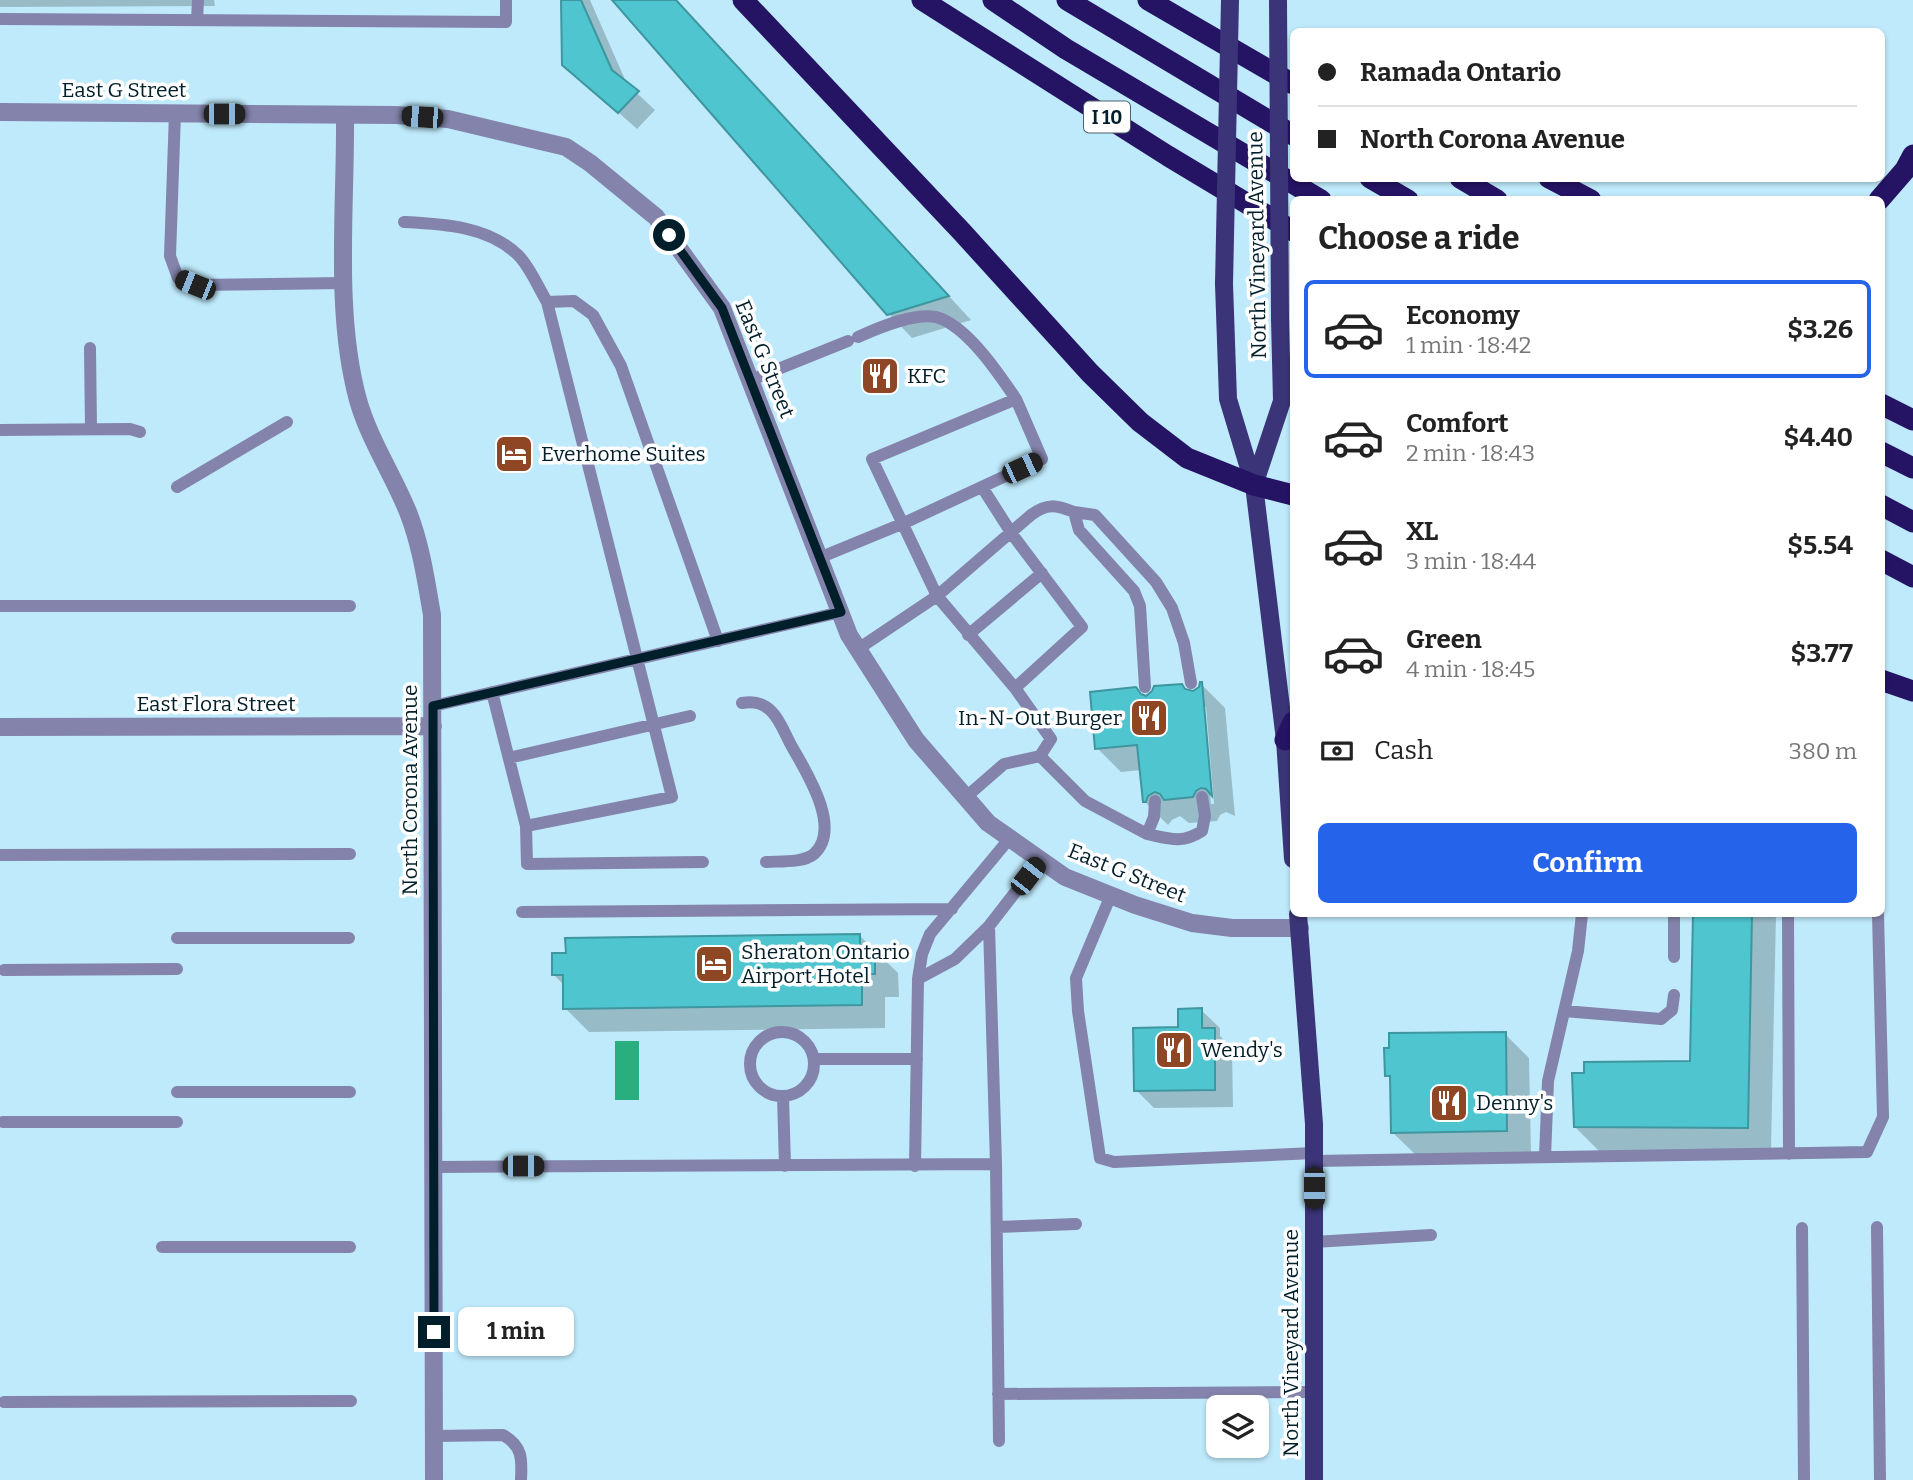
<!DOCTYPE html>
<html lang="en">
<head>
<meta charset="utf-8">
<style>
  body { margin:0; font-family:Bitter,serif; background:#f2f2f2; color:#222; height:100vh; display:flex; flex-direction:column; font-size:26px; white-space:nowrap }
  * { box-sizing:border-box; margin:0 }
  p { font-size:23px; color:#767676 }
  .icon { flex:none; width:38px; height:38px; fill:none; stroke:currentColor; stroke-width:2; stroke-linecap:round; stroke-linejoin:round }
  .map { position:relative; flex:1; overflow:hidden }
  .details { position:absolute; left:1290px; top:196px; width:595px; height:721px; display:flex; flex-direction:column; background:#fff; border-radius:10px; box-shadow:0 2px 5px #0004 }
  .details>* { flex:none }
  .banner { position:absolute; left:1290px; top:28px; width:595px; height:154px; border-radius:10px; box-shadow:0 2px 5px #0004; display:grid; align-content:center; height:154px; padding:0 28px; background:#fff }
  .buttons { position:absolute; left:1206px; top:1395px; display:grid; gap:14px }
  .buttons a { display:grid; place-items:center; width:63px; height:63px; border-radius:10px; background:#fff; box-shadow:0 2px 5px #0004; font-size:35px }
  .end { position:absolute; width:32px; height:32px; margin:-16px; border:9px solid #001f2a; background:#fff; box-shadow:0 0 0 4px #fff }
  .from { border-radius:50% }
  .bubble { position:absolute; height:49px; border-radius:10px; background:#fff; box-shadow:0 2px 5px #0004; font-size:23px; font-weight:700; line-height:49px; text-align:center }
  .car { position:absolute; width:21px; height:42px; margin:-21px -10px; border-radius:9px; box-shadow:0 0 5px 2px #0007; background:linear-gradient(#222 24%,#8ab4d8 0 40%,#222 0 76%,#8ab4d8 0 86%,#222 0) }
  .banner b { display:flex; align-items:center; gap:24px; height:66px; font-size:26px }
  .banner b+b { border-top:2px solid #e0e0e0 }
  .banner i { width:18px; height:18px; background:#222 }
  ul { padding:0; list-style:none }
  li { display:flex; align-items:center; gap:21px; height:98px; margin:0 14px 10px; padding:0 14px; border:4px solid transparent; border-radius:10px }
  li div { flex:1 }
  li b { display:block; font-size:26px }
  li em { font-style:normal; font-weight:700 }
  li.on { border-color:#2563eb }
  li>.icon { width:63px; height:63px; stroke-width:1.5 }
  h2 { padding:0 28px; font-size:32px; line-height:84px }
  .pay { display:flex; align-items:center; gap:18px; height:77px; padding:0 28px; font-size:26px }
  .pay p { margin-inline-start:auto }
  .cta { display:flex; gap:14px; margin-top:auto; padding:14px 28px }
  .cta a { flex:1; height:80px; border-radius:10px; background:#2563eb; color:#fff; font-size:28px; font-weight:700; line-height:80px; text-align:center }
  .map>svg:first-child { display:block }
  .water { fill:#28ae7f }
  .shadow { fill:#0003; fill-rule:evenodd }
  .building { fill:#4fc5d0; stroke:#3e969e; stroke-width:2 }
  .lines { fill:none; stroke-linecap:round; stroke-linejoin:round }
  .service { stroke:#8383ab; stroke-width:12 }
  .minor { stroke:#8383ab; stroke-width:18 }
  .tertiary { stroke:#8383ab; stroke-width:18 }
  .primary { stroke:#3b3478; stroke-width:18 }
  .motorway { stroke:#251364; stroke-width:21 }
  .primary-bridge { stroke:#3b3478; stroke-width:18 }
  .route { stroke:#001f2a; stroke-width:9 }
  .labels { text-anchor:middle; stroke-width:7; stroke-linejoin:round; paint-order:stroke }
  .shield { fill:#fff; stroke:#4c626a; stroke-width:2 }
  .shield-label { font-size:19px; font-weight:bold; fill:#001f2a }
  .street-label { font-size:21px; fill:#001f2a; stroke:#fff }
  .poi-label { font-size:21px; fill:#001f2a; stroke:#fff; text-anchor:start }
</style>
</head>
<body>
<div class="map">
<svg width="1913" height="1480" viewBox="0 0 1913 1480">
  <rect width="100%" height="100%" fill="#bfeafb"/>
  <path class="water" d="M615,1041h24v59h-24z"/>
  <path class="shadow" d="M0,0h214l1,6 -215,1z
    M563,0h27l37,84 28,26 -18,19 -73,-65z
    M615,0h60l296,320 -59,18 -24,-25z
    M1182,685l6,7 6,1 8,-8 23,23 10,108 -9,-4 -6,3 -3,6 -28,2 -9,-7 -8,4 -4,5 -24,-24 -3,-31 -20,2 -24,-24 46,-51zM1202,707h4l8,97h-3z
    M1695,914h81l-5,237h-172l-24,-24 117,-65z
    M859,935l39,38 1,24h-14v31l-296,4 -24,-24v-22l-11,-11z
    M1201,1010l19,18v8l12,12 1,59 -79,1 -18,-18 44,-61z
    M1505,1034l24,24 2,96 -114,2 -25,-24 -1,-52 -4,-5 4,-25z"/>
  <path class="building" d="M561,0h20l31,70 27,21 -21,22 -56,-48z
    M612,0h64l273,296 -62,19z
    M1200,682h2l10,114 -6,-7 -5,-1 -5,3 -3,6 -29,3 -4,-6 -5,-2 -7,4 -2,6h-3l-6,-57 -42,4 -5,-57 46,-5 5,7 5,2 6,-5 2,-5 28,-2 3,5 8,2 6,-4z
    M1693,914h59l-4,214 -174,-1 -2,-54h12v-11l106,-1z
    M860,934v13h15v27h-13v31l-299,4v-34h-11v-22h14l-1,-15z
    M1202,1008v20h13v62l-81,1 -1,-63 45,-1v-18z
    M1506,1032l1,99 -116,2 -1,-57h-5l-1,-28h5v-15z"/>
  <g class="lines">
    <path class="service" d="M0,19l506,3v-22
      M197,20l1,-20
      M175,113l-5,143 8,22 17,7 150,-2
      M404,222c39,2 84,4 114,33 12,12 20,32 29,47l125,495 -146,29
      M547,302l27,-1 19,14 28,51 97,275
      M858,337c20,-9 63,-28 84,-18 29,13 57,55 74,80
      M90,348l1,81
      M751,380l97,-39
      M0,430l130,-1 10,3
      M177,487l110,-65
      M1074,512l21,3 61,67 16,26 12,35 7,40
      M819,558l85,-35 138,-64 -26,-60 -144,60 65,137 78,92 67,-61 -70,-93 -30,-47
      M0,606h350
      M968,635l74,-62
      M858,649l79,-53 94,-81c16,-12 25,-10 43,-3l5,18 55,61 6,15 5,81
      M492,692l34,134 1,38 176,-2
      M742,703c11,-2 22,0 30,9 8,8 13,22 19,33 14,25 52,83 23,109 -11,9 -34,7 -48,8
      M433,706l408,-94
      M1040,756l45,45 62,33 7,-17 1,-16
      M509,758l181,-42
      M966,797l38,-33 36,-8 11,-17 -36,-51
      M1147,834c23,5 35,10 55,-3l3,-15 -3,-19
      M0,855l350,-1
      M1111,895l-35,83 2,33 22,147 14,4 200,-9
      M522,912l430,-3
      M1788,914l1,240
      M989,926l7,238 3,277
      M177,938h172
      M1674,957v-43
      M4,970l173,-1
      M918,979l37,-20 34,-33 52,-67
      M1564,1011l97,8 11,-9 2,-15
      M750 1064a32 32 0 1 1 64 0a32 32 0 1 1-64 0Z
      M814,1059h103
      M177,1092h173
      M783,1096l2,70
      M3,1122h174
      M1545,1157l3,-76 30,-130 4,-37
      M1314,1161l553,-9 16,-35 -5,-203
      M915,1166l3,-187 4,-25 8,-20 80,-96
      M434,1167l562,-3
      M997,1227l79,-3
      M1877,1227l3,253
      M1802,1228l2,252
      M1314,1242l117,-7
      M162,1247h188
      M998,1394l316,-2
      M4,1402l347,-1
      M434,1436l69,-1c20,11 19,25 18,45"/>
    <path class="minor" d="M345,115c1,90 -11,198 13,285 11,39 35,75 50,112 13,33 18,68 24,103l2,865
      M0,727l433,-1"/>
    <path class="tertiary" d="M0,112l396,3 52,4 118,28 24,16 66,54 66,91 127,327 67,105 72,83 77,54 70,28 57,18 40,5h68"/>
    <path class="primary" d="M1224,284l4,115 26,86 31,255 8,119
      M1254,485l28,-84 -2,-82
      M1298,914l16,210v356"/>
    <path class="motorway" d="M743,0l219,232 128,141 50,49 47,36 67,27 39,10
      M922,0l246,156 125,75
      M993,0l73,49 255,151
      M1067,0l226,135
      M1148,0l145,84
      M1370,178l38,22
      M1460,178l37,22
      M1549,178l42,22
      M1879,200l26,-30 8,-15
      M1881,404l32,16
      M1881,452l32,16
      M1881,505l32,17
      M1881,560l32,17
      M1881,680l32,11
      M1285,740l8,-18"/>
    <path class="primary-bridge" d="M1278,0l2,319
      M1224,284l6,-284"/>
  </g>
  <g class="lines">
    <path class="route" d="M434,1332l-1,-626 408,-94 -119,-304 -53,-73"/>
  </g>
  <defs>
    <symbol id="restaurant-square" viewBox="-11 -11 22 22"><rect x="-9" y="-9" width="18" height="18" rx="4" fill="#8e4625" stroke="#fff"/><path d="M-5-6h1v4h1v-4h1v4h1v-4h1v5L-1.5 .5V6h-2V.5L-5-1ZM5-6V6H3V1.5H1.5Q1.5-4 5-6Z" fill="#fff"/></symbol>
    <symbol id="hotel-square" viewBox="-11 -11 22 22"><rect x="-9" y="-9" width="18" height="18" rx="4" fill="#8e4625" stroke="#fff"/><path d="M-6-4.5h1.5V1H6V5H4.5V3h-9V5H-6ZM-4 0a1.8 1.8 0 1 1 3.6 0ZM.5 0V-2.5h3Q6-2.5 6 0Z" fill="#fff"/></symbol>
  </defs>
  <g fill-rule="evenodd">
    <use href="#restaurant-square" x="858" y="354" width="44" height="44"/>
    <use href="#hotel-square" x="492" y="432" width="44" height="44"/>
    <use href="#restaurant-square" x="1127" y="696" width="44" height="44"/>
    <use href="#hotel-square" x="692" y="942" width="44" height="44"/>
    <use href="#restaurant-square" x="1152" y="1028" width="44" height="44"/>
    <use href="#restaurant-square" x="1427" y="1081" width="44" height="44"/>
  </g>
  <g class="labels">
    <rect class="shield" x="1084" y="101.5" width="46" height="31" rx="5"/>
    <g class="shield-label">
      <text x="1107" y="124">I 10</text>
    </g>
    <g class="street-label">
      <text x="124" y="97">East G Street</text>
      <text transform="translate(1257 245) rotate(-91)" y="7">North Vineyard Avenue</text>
      <text transform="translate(765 359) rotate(68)" y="7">East G Street</text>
      <text x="216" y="711">East Flora Street</text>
      <text transform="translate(410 790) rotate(-90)" y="7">North Corona Avenue</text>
      <text transform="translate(1127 873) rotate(22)" y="7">East G Street</text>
      <text transform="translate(1291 1343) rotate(-90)" y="7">North Vineyard Avenue</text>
    </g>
    <g class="poi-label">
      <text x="907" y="383">KFC</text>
      <text x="541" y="461">Everhome Suites</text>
      <text x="1122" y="725" text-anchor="end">In-N-Out Burger</text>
      <text x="741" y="959">Sheraton Ontario<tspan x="741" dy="24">Airport Hotel</tspan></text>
      <text x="1201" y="1057">Wendy's</text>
      <text x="1476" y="1110">Denny's</text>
    </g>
  </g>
</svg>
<div class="buttons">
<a><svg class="icon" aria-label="layers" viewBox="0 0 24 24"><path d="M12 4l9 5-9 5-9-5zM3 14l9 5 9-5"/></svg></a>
</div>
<i class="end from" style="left:669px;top:235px"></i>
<i class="end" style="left:434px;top:1332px"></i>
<div class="bubble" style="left:458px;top:1307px;width:116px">1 min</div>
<i class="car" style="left:224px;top:114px;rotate:90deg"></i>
<i class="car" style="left:422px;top:117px;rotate:274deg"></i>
<i class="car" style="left:195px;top:285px;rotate:292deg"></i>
<i class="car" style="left:1022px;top:468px;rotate:65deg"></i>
<i class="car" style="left:1028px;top:876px;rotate:38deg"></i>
<i class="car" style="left:523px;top:1166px;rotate:90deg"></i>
<i class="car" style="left:1314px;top:1188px;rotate:180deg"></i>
<div class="banner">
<b><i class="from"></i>Ramada Ontario</b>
<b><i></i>North Corona Avenue</b>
</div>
<section class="details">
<h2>Choose a ride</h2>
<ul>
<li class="on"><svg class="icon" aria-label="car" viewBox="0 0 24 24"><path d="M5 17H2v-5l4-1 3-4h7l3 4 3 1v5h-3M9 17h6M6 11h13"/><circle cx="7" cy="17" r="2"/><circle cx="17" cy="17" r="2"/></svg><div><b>Economy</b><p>1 min · 18:42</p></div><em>$3.26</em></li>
<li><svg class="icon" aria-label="car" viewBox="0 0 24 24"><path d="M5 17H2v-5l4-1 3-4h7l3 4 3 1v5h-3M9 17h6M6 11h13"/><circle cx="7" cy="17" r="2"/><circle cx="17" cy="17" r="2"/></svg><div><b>Comfort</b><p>2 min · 18:43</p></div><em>$4.40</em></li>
<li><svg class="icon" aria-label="car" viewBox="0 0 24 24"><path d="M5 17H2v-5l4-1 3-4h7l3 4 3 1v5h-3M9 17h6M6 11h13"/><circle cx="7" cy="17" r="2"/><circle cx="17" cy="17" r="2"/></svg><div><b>XL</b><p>3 min · 18:44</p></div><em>$5.54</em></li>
<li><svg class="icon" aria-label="car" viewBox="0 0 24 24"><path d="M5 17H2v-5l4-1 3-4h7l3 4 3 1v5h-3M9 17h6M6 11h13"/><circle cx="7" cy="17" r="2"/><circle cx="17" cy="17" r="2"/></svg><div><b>Green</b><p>4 min · 18:45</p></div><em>$3.77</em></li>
</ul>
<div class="pay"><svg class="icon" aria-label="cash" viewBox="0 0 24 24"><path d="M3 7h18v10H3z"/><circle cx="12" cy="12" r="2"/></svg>Cash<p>380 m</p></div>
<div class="cta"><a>Confirm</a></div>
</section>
</div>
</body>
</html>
